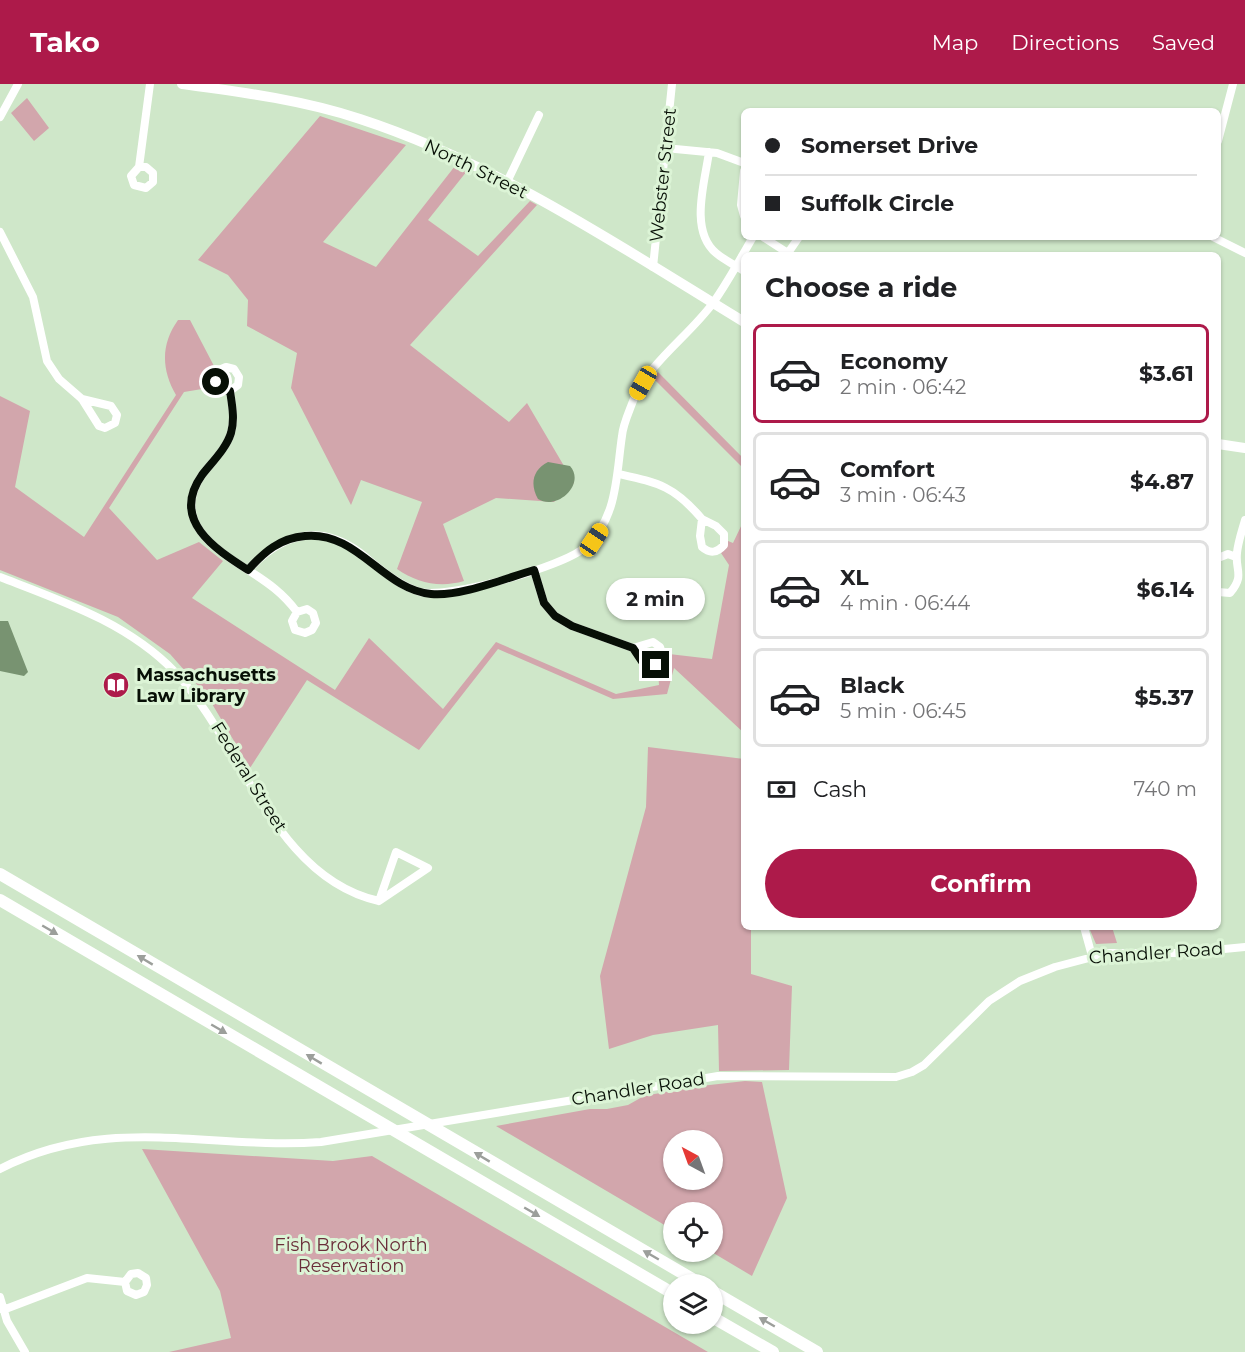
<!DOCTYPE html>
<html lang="en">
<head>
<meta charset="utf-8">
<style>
  body { margin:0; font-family:Montserrat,sans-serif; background:#f2f2f2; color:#202124; height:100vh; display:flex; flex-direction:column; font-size:22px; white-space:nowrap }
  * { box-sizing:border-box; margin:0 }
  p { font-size:20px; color:#757577 }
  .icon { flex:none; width:33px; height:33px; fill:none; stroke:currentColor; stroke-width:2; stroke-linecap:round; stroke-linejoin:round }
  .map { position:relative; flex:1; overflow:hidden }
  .panel { position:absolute; left:741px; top:168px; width:480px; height:678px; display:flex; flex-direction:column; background:#fff; border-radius:9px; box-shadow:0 2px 4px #0004 }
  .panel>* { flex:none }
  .top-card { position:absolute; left:741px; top:24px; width:480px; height:132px; border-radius:9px; box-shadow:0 2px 4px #0004; display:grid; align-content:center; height:132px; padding:0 24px; background:#fff }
  .needle { width:39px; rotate:319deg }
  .buttons { position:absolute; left:663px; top:1046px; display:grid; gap:12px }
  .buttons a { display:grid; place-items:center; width:60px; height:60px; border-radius:50%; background:#fff; box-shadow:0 2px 4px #0004; font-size:30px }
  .end { position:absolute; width:27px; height:27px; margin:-14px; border:8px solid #070f06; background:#fff; box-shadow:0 0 0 3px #fff }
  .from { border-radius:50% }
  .bubble { position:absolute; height:42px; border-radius:21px; background:#fff; box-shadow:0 2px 4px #0004; font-size:20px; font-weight:700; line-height:42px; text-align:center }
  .car { position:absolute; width:18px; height:36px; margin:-18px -9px; border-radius:8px; box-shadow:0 0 4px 2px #0007; background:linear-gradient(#f5c518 24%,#345 0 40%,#f5c518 0 76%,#345 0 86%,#f5c518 0) }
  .top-card b { display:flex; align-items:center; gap:21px; height:57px; font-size:22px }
  .top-card b+b { border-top:2px solid #e0e0e0 }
  .top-card i { width:15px; height:15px; background:#202124 }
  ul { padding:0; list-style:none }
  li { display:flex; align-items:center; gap:18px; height:99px; margin:0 12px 9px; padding:0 12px; border:3px solid #e0e0e0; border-radius:9px }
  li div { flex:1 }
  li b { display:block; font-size:22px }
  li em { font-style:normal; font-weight:700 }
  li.on { border-color:#ad1a4a }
  li>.icon { width:54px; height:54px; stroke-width:1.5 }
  h2 { padding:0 24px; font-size:27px; line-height:72px }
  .pay { display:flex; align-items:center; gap:15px; height:66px; padding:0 24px; font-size:22px }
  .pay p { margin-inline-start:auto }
  .action { display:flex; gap:12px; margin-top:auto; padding:12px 24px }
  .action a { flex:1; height:69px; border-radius:36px; background:#ad1a4a; color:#fff; font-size:24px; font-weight:700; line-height:69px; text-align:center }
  header { display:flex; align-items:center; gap:36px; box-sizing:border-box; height:84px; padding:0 30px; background:#ad1a4a; color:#fff }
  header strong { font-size:28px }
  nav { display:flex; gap:33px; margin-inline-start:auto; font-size:21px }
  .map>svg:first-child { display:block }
  .green { fill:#d2a6ac; fill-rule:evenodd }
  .water { fill:#789371 }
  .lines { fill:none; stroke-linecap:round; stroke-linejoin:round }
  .minor { stroke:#fff; stroke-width:8 }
  .major { stroke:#fff; stroke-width:10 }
  .highway { stroke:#fff; stroke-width:12 }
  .oneway { fill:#9c9f9b }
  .route { stroke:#070f06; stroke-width:8 }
  .labels { text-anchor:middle; stroke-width:6; stroke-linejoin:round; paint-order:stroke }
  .street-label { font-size:18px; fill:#070f06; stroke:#dcf4d6 }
  .poi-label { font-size:18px; font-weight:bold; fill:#070f06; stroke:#dcf4d6; text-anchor:start }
  .park-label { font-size:18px; fill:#6a2d39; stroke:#dcf4d6 }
</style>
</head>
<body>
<header>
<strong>Tako</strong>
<nav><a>Map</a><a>Directions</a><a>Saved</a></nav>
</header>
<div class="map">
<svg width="1245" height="1268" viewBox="0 0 1245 1268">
  <rect width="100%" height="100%" fill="#cfe7c9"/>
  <path class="green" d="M27,14l22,30 -15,13 -23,-28z
    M320,32l86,29 -83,97 53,25 79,-101 12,5 -39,49 50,36 52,-55 7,4 -127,140 99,77 18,-19 47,80 -20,19 -58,-4 -53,26 21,57c-24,7 -47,2 -67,-12l25,-67 -61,-22 -10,25 -60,-117 6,-35 -50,-27 1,-26 -20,-25 -30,-15z
    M178,236h12l24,46 -3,10 3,11 -30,5 -75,116 48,52 42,-18 24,19 -31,37 143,92 34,-52 74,71 53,-67 120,52 43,-9 -1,-15 7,-7 4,-9 43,5 17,-94 -8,-12 7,-12 5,2 11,-23v213l-70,-65 -7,26 -54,5 -115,-50 -79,101 -112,-70 -57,88 -42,-71 -38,-43 -52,-37 -118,-47v-174l30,15 -15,76 69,50 92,-142c-15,-26 -15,-51 2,-75z
    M658,288l86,87v10l-91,-91z
    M648,663l96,12v168h7v47l41,12 -3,84 -70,1 -1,-46 -65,10 -44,14 -9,-73 46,-169z
    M1093,843h19l5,16 -21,1 -6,-14z
    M745,997l17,1 25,116 -35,78 -42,-25h2v-39h-38l-1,18 -177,-104 94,-17h17l21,-4 16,-9 48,-9zM674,1056h38v39h-38z
    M142,1065l191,12 39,-5 336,196h-539l62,-14 -11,-47z"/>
  <path class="water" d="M548,378l22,4c16,18 -13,45 -32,33 -8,-14 -6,-29 10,-37z
    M0,537h8l20,51 -4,4 -24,-5z"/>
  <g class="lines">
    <path class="minor" d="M0,33l18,-33
      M1218,57l15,-57
      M665,64l52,5 27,10
      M709,68c-4,30 -20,78 7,101 8,7 19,12 28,18
      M139,83h7l7,6v9l-7,6 -12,-3 -3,-9 8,-9 11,-83
      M744,87l-3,34 3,11
      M507,98l32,-67
      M0,148l33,65 14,64 12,18 23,20 17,27 6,2 10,-5 2,-8 -6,-9 -29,-7
      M763,153l28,18
      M1213,153l32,16
      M788,169l11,-16
      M653,183l19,-183
      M230,307l8,-6 1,-8 -5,-8 -8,-2 -7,3 -4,10 5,9 10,2c2,14 5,28 1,42 -5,16 -19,29 -29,42 -31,45 12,74 46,95 32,-35 70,-48 111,-18 19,15 38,33 61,40 28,7 142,-25 164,-44 34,-29 32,-72 38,-112 1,-12 7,-24 11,-35 15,-38 56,-65 80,-98 15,-21 27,-44 40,-66
      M619,390c40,9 55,12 83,45l-2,17 2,11c8,7 15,6 22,-2v-11l-8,-8 -14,-7
      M1218,474l10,-4 8,3
      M248,486c19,12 35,23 49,42l-5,9 3,9 10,3 7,-3 4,-7 -3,-10 -6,-4 -10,3
      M534,486l10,33 11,13 17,10 61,22 15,18 10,-2 5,-7 -3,-10 -7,-5 -20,6
      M0,493c62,24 128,46 175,95 67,71 99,206 204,229l17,-49 32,16 -49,33
      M1218,508l12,1c15,-18 5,-22 7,-40 1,-11 5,-22 8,-33
      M1084,843l8,29
      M0,1085c109,-56 208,-19 321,-27l397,-66 178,1 16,-5 12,-7 65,-64 31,-20 35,-14 53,-14h75l62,-6
      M0,1213l7,24 18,31
      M3,1226l84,-32 38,4 2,9 9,4 8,-3 3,-7 -1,-7 -8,-5 -7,1 -6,8"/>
    <path class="major" d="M182,0c59,8 121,16 178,35 138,45 261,128 384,203
      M1218,360l27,4"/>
    <path class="highway" d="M0,790l701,410
      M0,816l674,394
      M712,1207l105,61
      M712,1233l61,35"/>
  </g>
  <defs><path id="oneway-solid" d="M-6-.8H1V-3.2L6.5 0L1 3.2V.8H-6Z" transform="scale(1.5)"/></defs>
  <g class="oneway">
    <use href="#oneway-solid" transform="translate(50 846) rotate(30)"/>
    <use href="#oneway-solid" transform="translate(145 876) rotate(-149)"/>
    <use href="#oneway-solid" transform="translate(219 945) rotate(30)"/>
    <use href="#oneway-solid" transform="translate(314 975) rotate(-149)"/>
    <use href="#oneway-solid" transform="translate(482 1073) rotate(-149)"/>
    <use href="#oneway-solid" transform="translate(532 1128) rotate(30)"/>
    <use href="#oneway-solid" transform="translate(651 1171) rotate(-150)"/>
    <use href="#oneway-solid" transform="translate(767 1238) rotate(-150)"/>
  </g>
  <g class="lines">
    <path class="route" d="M216,298l4,7 10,2c2,14 5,28 1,42 -5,16 -19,29 -29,42 -32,45 13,74 46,95 16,-18 32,-32 57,-34 53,-5 77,53 126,58 29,3 75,-16 103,-24l10,33 11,13 17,10 61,22 10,15 13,2"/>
  </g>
  <defs>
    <symbol id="library-disc" viewBox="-11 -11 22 22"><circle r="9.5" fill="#ad1a4a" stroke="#dcf4d6"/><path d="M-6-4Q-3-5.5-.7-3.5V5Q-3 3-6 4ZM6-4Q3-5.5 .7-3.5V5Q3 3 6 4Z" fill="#fff"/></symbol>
  </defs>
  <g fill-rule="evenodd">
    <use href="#library-disc" x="101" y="586" width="30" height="30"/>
  </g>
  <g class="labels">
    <g class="street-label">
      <text transform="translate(476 85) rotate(26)" y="6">North Street</text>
      <text transform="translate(663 91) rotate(-84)" y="6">Webster Street</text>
      <text transform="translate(249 693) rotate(58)" y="6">Federal Street</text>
      <text transform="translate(1156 869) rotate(-4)" y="6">Chandler Road</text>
      <text transform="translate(638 1005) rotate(-9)" y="6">Chandler Road</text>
    </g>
    <g class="poi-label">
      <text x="136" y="597">Massachusetts<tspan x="136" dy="21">Law Library</tspan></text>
    </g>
    <g class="park-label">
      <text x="351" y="1167">Fish Brook North<tspan x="351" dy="21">Reservation</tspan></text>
    </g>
  </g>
</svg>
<div class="buttons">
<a><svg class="needle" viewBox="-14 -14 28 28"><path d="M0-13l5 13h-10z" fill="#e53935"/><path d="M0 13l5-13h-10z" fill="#757577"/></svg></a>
<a><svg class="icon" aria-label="locate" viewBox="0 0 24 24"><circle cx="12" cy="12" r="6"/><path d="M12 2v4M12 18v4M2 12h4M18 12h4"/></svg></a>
<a><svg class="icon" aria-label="layers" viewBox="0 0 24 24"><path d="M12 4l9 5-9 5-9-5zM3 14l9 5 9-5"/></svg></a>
</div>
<i class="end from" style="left:216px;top:298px"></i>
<i class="end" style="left:656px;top:581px"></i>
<div class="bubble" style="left:606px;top:494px;width:99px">2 min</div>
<i class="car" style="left:643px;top:299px;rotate:210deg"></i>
<i class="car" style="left:594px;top:456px;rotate:34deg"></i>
<div class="top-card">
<b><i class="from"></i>Somerset Drive</b>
<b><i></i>Suffolk Circle</b>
</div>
<section class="panel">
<h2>Choose a ride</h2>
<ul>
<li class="on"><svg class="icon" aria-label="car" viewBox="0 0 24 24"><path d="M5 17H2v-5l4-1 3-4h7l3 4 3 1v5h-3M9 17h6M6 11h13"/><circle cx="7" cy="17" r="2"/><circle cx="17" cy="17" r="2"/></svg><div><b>Economy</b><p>2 min · 06:42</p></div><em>$3.61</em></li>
<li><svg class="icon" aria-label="car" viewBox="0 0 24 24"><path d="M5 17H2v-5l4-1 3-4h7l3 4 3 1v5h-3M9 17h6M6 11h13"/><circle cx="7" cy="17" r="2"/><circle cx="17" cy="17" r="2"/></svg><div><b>Comfort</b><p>3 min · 06:43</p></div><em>$4.87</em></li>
<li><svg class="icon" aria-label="car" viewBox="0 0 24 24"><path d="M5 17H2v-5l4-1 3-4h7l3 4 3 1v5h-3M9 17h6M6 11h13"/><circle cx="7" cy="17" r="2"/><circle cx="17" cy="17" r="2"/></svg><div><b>XL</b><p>4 min · 06:44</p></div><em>$6.14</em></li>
<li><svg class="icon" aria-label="car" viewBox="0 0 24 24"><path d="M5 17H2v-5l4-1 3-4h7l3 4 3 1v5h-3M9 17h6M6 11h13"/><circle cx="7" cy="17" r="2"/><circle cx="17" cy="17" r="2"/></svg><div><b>Black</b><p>5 min · 06:45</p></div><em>$5.37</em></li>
</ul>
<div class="pay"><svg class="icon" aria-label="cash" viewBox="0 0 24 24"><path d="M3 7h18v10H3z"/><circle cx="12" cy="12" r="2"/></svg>Cash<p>740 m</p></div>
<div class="action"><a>Confirm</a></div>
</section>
</div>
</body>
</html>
